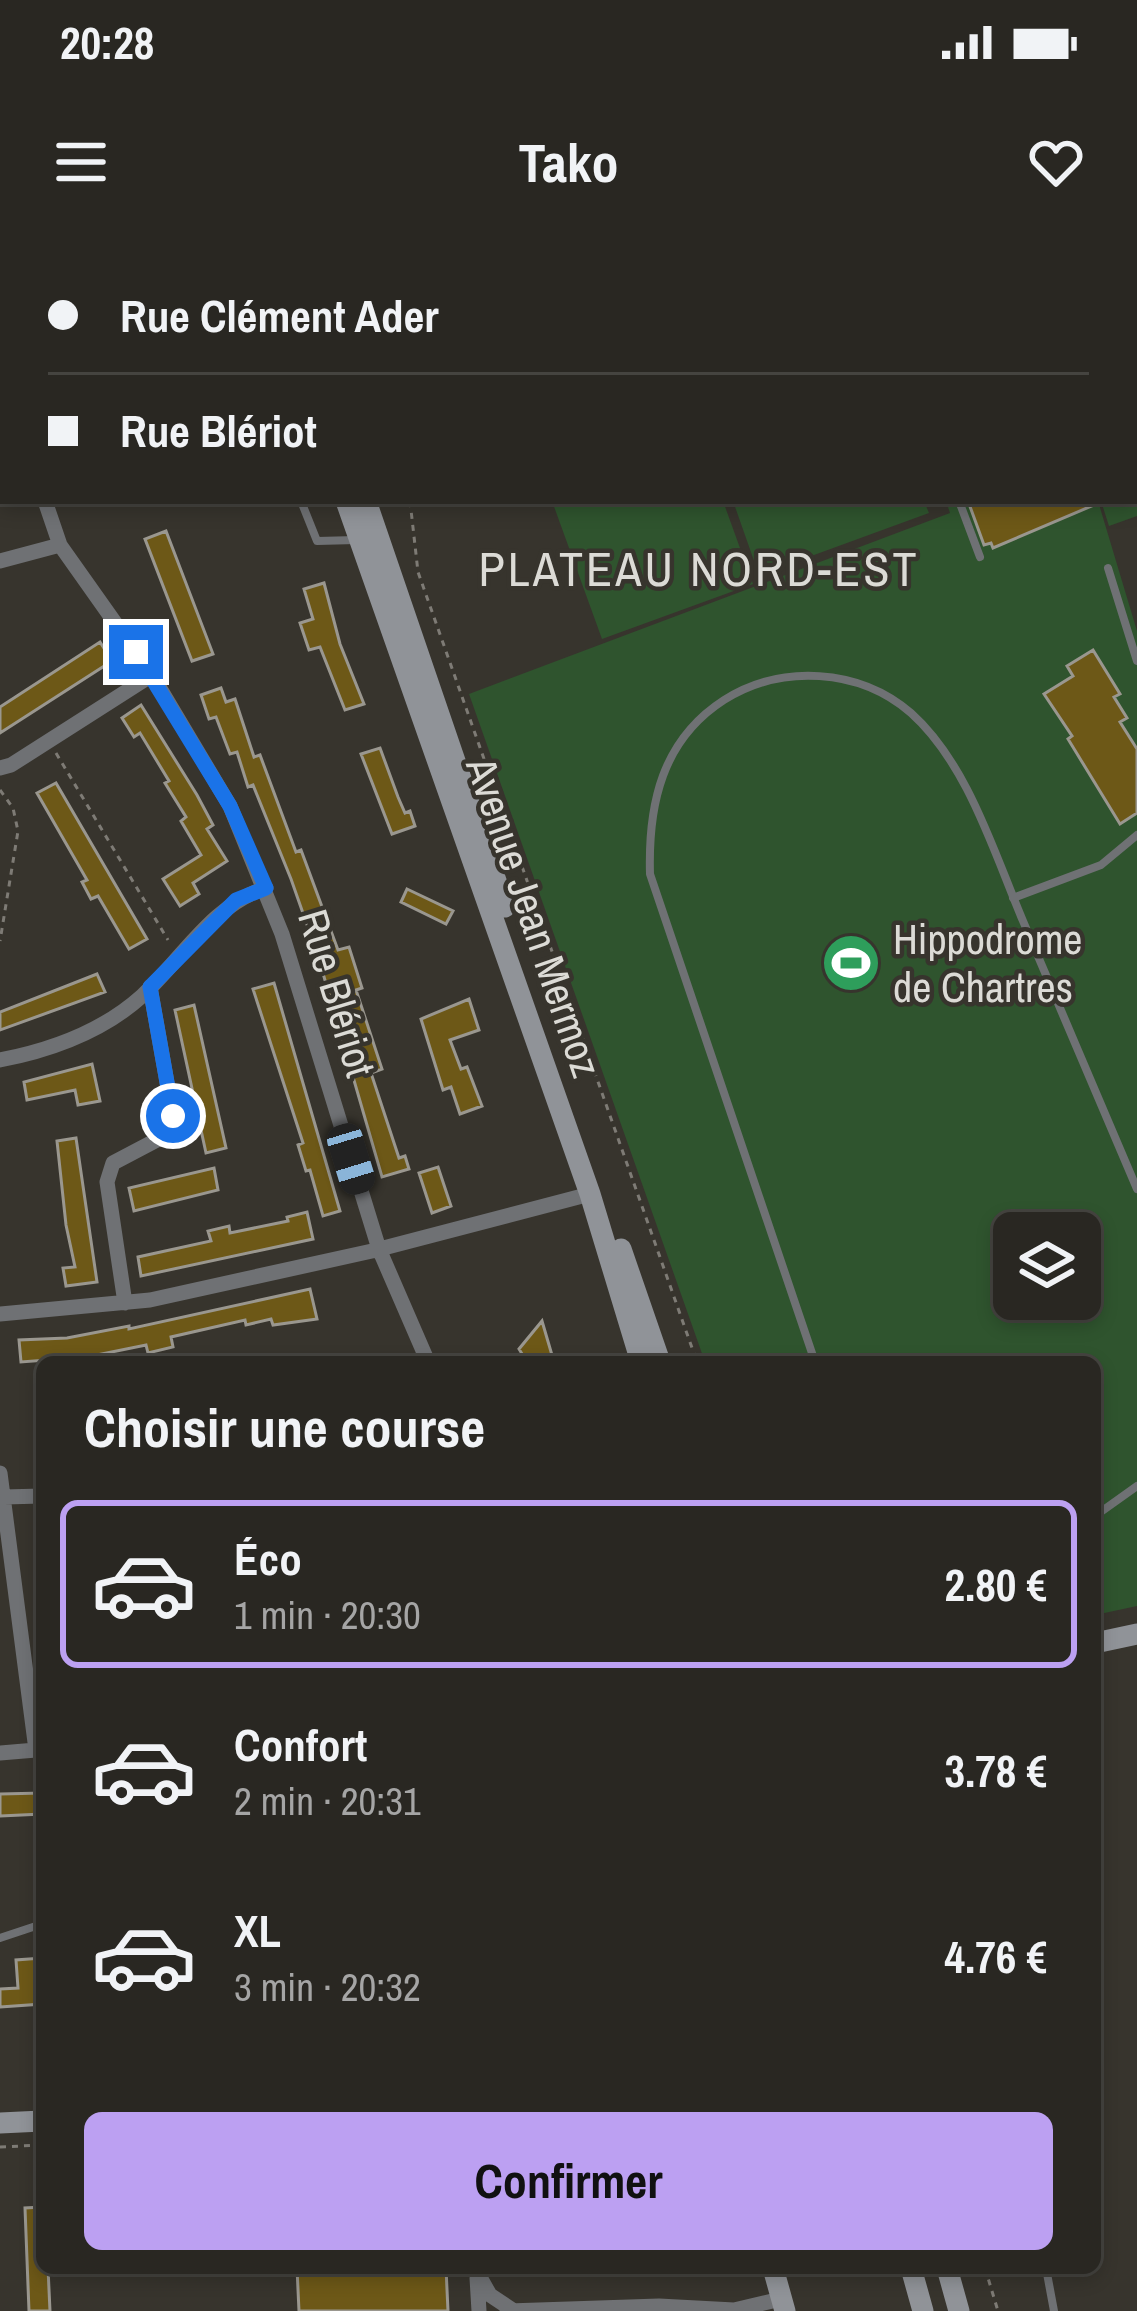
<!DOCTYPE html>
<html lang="fr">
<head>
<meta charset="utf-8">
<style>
  body { margin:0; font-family:"Archivo Narrow",sans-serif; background:#312f2a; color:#f1f3f6; height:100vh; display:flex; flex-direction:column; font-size:45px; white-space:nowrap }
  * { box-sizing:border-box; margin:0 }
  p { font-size:39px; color:#a5a5a5 }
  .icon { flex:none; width:66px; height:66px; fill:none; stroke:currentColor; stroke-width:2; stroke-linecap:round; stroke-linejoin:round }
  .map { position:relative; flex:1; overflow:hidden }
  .drawer { position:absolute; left:36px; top:1116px; width:1065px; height:918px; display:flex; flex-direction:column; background:#292722; border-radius:18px; box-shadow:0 6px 18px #0003,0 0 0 3px #454440 }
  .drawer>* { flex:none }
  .guide { position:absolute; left:0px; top:0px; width:1137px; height:264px; box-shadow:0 6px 18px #0003,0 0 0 3px #454440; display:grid; align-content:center; height:264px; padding:0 48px; background:#292722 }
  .buttons { position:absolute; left:993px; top:972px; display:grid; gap:24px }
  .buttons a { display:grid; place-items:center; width:108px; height:108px; border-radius:18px; background:#292722; box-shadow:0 6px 18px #0003,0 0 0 3px #454440; font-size:60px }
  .end { position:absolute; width:54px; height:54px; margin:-27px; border:15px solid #1a73e8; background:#fff; box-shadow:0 0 0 6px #fff }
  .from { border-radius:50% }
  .car { position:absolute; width:36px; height:72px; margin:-36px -18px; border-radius:15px; box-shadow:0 0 9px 3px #0007; background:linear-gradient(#222 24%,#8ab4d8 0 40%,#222 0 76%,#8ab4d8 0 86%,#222 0) }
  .guide b { display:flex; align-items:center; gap:42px; height:114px; font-size:45px }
  .guide b+b { border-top:3px solid #454440 }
  .guide i { width:30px; height:30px; background:#f1f3f6 }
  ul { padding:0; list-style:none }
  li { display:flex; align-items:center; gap:36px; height:168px; margin:0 24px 18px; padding:0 24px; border:6px solid transparent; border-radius:18px }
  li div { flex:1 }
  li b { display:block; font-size:45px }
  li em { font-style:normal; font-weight:800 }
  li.active { border-color:#bca0f2 }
  li>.icon { width:108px; height:108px; stroke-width:1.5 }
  h2 { padding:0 48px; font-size:54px; line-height:144px }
  .button { display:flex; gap:24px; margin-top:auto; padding:24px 48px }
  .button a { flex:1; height:138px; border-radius:18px; background:#bca0f2; color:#111; font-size:48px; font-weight:800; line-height:138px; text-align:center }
  .status { display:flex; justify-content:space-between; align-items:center; height:84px; padding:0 60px; background:#292722; direction:ltr }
  .status svg { height:33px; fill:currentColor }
  header { display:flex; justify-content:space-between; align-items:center; height:156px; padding:0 48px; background:#292722; font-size:54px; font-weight:800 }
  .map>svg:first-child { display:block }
  .green { fill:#2f542e; fill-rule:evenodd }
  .building { fill:#6d5817; stroke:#9a978f; stroke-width:3 }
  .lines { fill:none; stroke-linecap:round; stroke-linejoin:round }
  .path { stroke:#7e7b75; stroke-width:3; stroke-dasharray:6 6; stroke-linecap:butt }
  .lane { stroke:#6f7174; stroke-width:8 }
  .street { stroke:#6f7174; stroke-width:15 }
  .secondary { stroke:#909398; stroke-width:21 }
  .route { stroke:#1a73e8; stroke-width:15 }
  .labels { text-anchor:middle; stroke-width:9; stroke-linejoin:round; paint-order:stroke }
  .street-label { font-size:42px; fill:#dcdbd6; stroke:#37342d }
  .poi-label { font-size:42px; fill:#dcdbd6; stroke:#37342d; text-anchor:start }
  .quarter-label { font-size:48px; letter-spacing:3px; fill:#dcdbd6; stroke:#37342d }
</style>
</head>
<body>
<div class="status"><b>20:28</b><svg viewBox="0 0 49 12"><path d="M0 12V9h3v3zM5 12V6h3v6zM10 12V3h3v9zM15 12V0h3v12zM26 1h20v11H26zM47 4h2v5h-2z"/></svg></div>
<header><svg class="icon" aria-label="menu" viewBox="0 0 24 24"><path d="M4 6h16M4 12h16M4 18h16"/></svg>Tako<svg class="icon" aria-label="heart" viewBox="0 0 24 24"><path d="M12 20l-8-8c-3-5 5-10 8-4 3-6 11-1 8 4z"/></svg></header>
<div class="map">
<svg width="1137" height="2071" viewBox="0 0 1137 2071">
  <rect width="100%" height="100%" fill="#37342d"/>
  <path class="green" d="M1026,0h111v276l-28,10 -8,-25h33v-258z
    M552,261h171l30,83 -151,55z
    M733,261h191l5,12 -170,62z
    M946,261h152l39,130v975l-42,9v-253h-390l-236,-668 481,-181zM1014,993h66v66h-66z"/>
  <path class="building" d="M968,261h133v1l-108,46 -2,-5 -7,2z
    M166,291l47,123 -21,7 -47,-122z
    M324,343l16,61 24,60 -19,6 -25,-63 -11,3 -9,-27 13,-4 -9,-30z
    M100,402l12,19 -112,72v-26z
    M1093,410l27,44 -6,3 13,21 -7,4 17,27v64l-17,11 -52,-85 4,-3 -28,-42 29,-18 -6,-10z
    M221,448l5,14 9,-3 19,58 6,-2 36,97 5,-2 37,100 11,-3 13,41 -6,2 26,79 -11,4 28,85 6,-2 4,13 -27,8 -64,-221 -27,-77 -38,-94 -5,2 -11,-35 -7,2 -14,-37 -7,2 -8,-24z
    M141,465l56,90 16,30 -6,4 20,32 -34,22 6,11 -19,12 -17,-27 38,-24 -20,-34 5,-4 -21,-34 4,-2 -29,-48 -6,4 -12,-19z
    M380,508l18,49 7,16 5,-2 5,15 -23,8 -31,-80z
    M56,543l91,156 -18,10 -31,-53 -7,3 -9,-17 5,-2 -50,-87z
    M407,649l46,22 -7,13 -45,-22z
    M97,734l8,18 -105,38v-18z
    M274,743l66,228 -17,5 -13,-46 -4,1 -8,-26 5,-2 -50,-154z
    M469,759l10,31 -29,10 11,29 6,-2 15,39 -22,8 -9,-27 -8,3 -22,-71z
    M194,765l32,143 -20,5 -31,-143z
    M92,824l8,37 -22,4 -3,-15 -48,10 -3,-18z
    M76,898l21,144 -31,4 -3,-18 12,-1 -9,-42 -9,-84z
    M438,927l13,39 -19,7 -13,-40z
    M214,928l4,22 -84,21 -5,-23z
    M307,972l6,27 -172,37 -3,-19 73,-16 -3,-10 21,-5 1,7 58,-12 -1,-4z
    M310,1049l7,30 -44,6 -2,-6 -25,6 -1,-5 -74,17 2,10 -25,6 -2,-8 -59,12 -66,5 -2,-22 48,-2 62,-12v3z
    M542,1081l12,41h-27l-8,-13z
    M42,1553v21l-42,2v-22z
    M42,1718v46l-42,3v-18l18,-1 -2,-28z
    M42,1967v61h6l2,43h-21l-4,-103z
    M297,2028h149l2,43h-149z"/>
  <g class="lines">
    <path class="path" d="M317,0l1,3
      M888,0l2,3
      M934,0l2,3
      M964,0v3
      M995,0l2,3
      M410,261l8,71 279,790
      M56,513l112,187
      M0,550l13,18 5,23 -18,110
      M0,1907l42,-2
      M985,2028l13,43"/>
    <path class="lane" d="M854,0l3,3
      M301,261l16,40 39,-1
      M959,261l21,56
      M1108,328l29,93
      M1013,658l88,-33 36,-30
      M815,1122l-165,-488c-2,-70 12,-134 74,-174 57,-36 135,-32 187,13 57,51 83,140 112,208 38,89 76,179 114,268
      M1095,1276l42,-30
      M0,1698l42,-14
      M1046,2028l8,43"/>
    <path class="street" d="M494,0v3
      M0,71l3,13
      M45,261l15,44 92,130 78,131 52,128 97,315 49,113
      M0,321l60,-16
      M0,528l11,-3 141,-90
      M0,820c52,-10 102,-28 142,-64 39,-36 71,-92 124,-108
      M125,1063l-18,-121 6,-19 57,-30 3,-17 -23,-129
      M0,1074l150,-14 222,-49 218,-57
      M0,1233l36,277h6
      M4,1257l38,-1
      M0,1513l36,-3
      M477,2032l13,23 21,14
      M477,2038l2,33
      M659,2066l75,4 47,-11
      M507,2071l152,-5v5"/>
    <path class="secondary" d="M254,0l1,3
      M276,0l1,3
      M346,261l244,693 51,168
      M366,261l139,406
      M621,1009l39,113
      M1095,1403l42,-9
      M0,1883l42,-2
      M773,2028l12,43
      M911,2028l12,43
      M947,2028l12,43"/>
  </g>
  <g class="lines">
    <path class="route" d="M136,412l94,154 36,82 -30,12 -86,87 23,129"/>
  </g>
  <defs>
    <symbol id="stadium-disc" viewBox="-11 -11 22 22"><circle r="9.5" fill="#2e9e5b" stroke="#37342d"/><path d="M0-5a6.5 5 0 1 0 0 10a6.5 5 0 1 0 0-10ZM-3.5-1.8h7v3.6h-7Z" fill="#fff"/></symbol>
  </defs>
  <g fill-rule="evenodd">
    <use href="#stadium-disc" x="818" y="690" width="66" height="66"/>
  </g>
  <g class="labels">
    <g class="street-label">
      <text transform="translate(534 677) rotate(71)" y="15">Avenue Jean Mermoz</text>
      <text transform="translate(337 753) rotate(73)" y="15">Rue Blériot</text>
    </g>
    <g class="poi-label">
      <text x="893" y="714">Hippodrome<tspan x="893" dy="48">de Chartres</tspan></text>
    </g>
    <g class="quarter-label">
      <text x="699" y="346">PLATEAU NORD-EST</text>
    </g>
  </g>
</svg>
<div class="buttons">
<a><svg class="icon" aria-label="layers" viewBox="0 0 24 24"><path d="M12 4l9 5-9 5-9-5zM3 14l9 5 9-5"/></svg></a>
</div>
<i class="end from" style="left:173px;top:876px"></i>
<i class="end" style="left:136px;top:412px"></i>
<i class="car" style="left:351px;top:919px;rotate:163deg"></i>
<div class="guide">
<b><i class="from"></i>Rue Clément Ader</b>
<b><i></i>Rue Blériot</b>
</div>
<section class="drawer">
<h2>Choisir une course</h2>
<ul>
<li class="active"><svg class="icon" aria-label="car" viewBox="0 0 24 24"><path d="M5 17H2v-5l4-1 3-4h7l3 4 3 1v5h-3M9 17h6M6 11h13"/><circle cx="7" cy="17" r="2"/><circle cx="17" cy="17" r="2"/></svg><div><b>Éco</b><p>1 min · 20:30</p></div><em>2.80 €</em></li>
<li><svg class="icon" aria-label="car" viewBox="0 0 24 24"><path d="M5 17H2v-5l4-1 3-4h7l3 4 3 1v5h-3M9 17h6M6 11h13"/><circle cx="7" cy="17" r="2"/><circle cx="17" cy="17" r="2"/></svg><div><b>Confort</b><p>2 min · 20:31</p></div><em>3.78 €</em></li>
<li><svg class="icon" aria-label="car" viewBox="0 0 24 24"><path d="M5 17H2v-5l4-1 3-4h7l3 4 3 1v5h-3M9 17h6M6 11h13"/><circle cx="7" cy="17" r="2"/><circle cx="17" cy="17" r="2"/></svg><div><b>XL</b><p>3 min · 20:32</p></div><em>4.76 €</em></li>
</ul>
<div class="button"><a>Confirmer</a></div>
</section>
</div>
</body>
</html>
